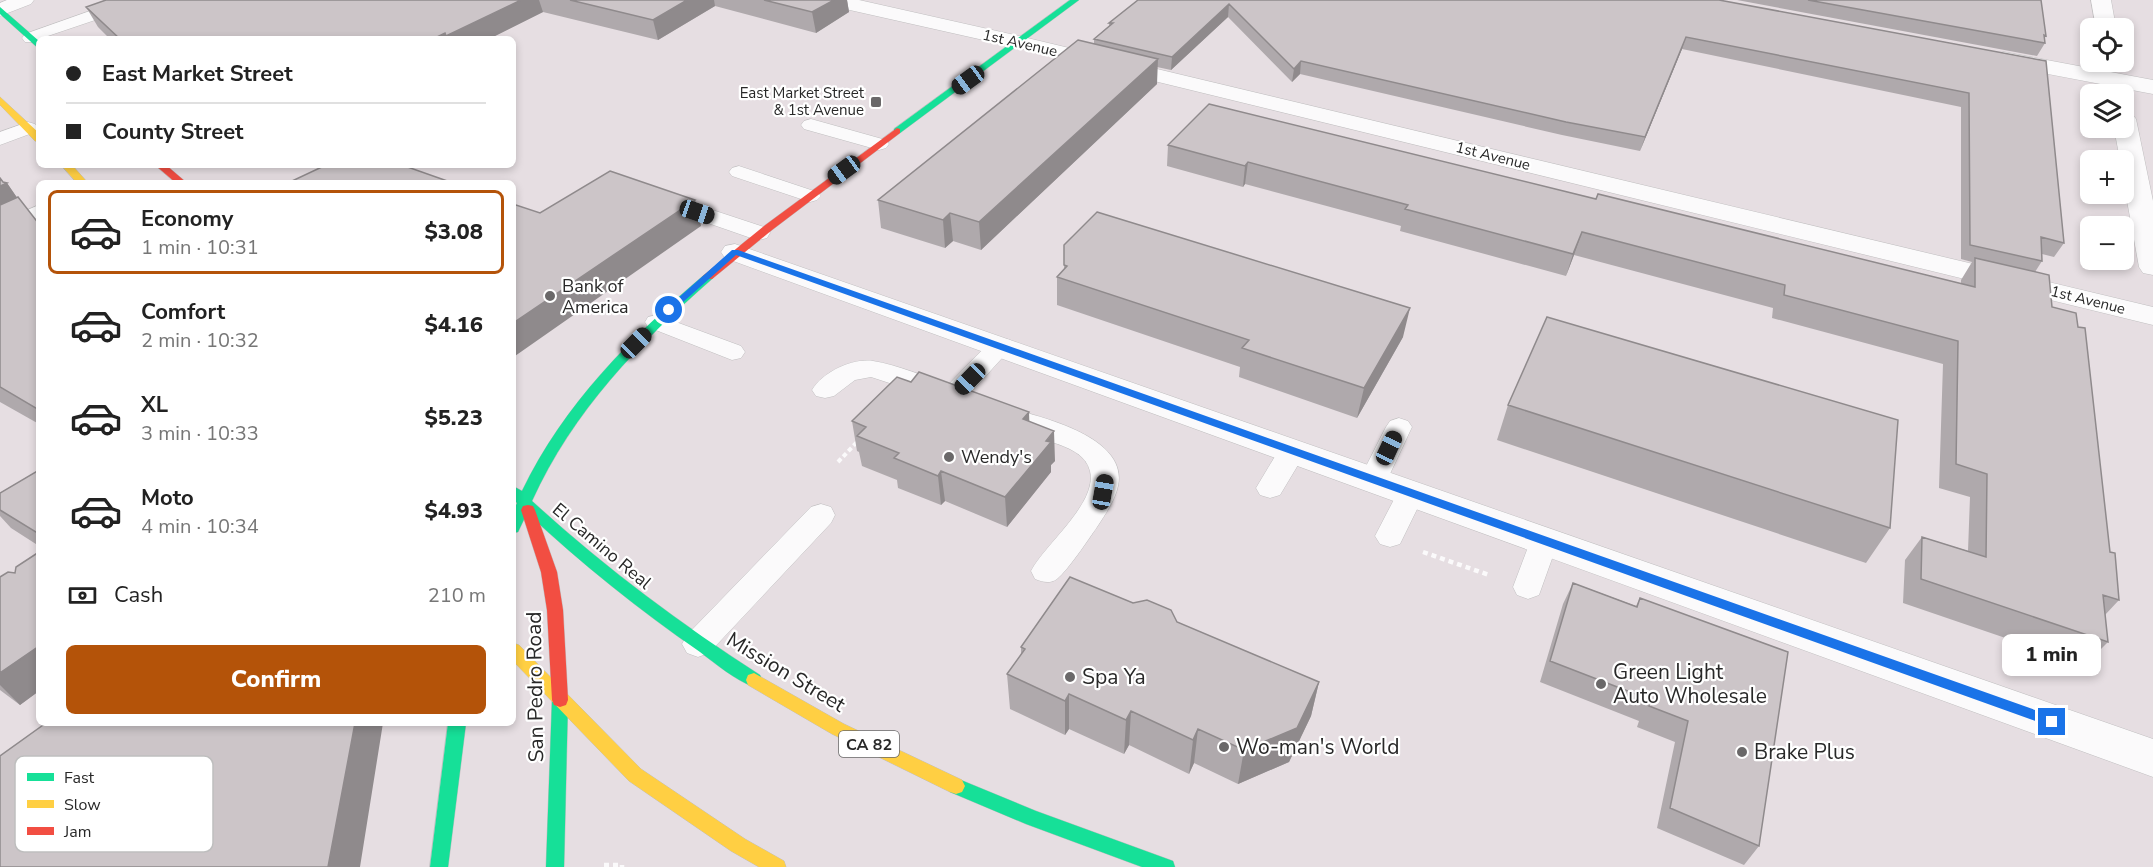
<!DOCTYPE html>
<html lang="en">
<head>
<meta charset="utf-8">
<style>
  body { margin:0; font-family:"Nunito Sans",sans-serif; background:#f2f2f2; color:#222; height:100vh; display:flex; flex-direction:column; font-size:22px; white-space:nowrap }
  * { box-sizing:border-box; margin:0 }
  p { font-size:20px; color:#767676 }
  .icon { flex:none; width:33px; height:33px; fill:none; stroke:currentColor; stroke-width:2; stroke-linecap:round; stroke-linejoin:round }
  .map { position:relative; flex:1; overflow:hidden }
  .drawer { position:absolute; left:36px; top:180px; width:480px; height:546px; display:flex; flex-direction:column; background:#fff; border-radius:9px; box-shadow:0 3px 9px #0003 }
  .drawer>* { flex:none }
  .hud { position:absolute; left:36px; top:36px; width:480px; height:132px; border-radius:9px; box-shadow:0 3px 9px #0003; display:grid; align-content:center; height:132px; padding:0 30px; background:#fff }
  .tools { position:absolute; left:2080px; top:18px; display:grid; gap:12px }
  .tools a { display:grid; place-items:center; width:54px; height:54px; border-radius:9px; background:#fff; box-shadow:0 3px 9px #0003; font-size:30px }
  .end { position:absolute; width:27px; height:27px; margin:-14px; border:8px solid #1a73e8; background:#fff; box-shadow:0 0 0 3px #fff }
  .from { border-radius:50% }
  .bubble { position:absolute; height:42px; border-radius:9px; background:#fff; box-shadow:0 3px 9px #0003; font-size:20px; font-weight:800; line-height:42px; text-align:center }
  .car { position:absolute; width:18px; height:36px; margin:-18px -9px; border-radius:8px; box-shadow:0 0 4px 2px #0007; background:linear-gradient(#222 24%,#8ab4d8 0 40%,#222 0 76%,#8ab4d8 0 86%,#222 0) }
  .hud b { display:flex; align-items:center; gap:21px; height:57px; font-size:22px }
  .hud b+b { border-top:2px solid #e0e0e0 }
  .hud i { width:15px; height:15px; background:#222 }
  ul { padding:10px 0 0; list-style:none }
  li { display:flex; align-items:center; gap:18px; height:84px; margin:0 12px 9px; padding:0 18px; border:3px solid transparent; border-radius:9px }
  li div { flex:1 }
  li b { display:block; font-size:22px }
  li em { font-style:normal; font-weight:800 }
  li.on { border-color:#b45309 }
  li>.icon { width:54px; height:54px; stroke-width:1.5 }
  .pay { display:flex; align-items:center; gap:15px; height:66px; padding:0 30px; font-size:22px }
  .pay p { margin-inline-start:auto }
  .primary-button { display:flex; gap:12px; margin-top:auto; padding:12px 30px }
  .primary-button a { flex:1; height:69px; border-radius:9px; background:#b45309; color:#fff; font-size:24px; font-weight:800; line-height:69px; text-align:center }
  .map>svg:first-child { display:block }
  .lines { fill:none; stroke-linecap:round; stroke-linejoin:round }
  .lane-casing { stroke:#c0bfc0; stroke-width:1 }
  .street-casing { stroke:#c0bfc0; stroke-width:1 }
  .fast-casing { stroke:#c0bfc0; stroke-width:1 }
  .slow-casing { stroke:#c0bfc0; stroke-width:1 }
  .jam-casing { stroke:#c0bfc0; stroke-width:1 }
  .path-far1 { stroke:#fbfafb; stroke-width:4; stroke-dasharray:4.5 3; stroke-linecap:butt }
  .path { stroke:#fbfafb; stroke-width:4.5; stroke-dasharray:5 4; stroke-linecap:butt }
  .lane { fill:#fbfafb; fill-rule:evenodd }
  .street { fill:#fbfafb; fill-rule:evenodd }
  .fast { fill:#16e098; fill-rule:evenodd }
  .slow { fill:#ffcf43; fill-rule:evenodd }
  .jam { fill:#f24e42; fill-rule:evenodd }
  .wall { fill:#afa9ac }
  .shaded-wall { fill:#8f8a8c }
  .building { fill:#ccc5c8; stroke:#8f8a8c; stroke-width:1.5 }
  .route { fill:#1a73e8 }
  .poi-dot { fill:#6a6869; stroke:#fff; stroke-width:2 }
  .labels { text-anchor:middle; stroke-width:4.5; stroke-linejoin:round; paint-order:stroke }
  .far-street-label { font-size:15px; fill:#282828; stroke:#fff }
  .far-poi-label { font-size:15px; fill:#282828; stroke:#fff; text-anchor:end }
  .shield { fill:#fff; stroke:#686868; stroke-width:1.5 }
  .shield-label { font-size:16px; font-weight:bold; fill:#282828 }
  .poi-label { font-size:18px; fill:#282828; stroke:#fff; text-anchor:start }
  .street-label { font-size:18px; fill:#282828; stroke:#fff }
  .near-street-label { font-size:21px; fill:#282828; stroke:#fff }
  .near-poi-label { font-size:21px; fill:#282828; stroke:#fff; text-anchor:start }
  .key { fill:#fff; stroke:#bebebe; stroke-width:1.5 }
  .key-label { font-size:16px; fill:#282828 }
</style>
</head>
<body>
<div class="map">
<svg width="2153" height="867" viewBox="0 0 2153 867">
  <rect width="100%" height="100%" fill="#e6dee2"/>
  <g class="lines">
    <defs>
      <path id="lane" d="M104,6l6,1 2,4 -2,4 -71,24 -2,3h-12l-3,-4 3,-4z
        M811,119l75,21 3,4 -3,4 -7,2 -75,-21 -3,-4 3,-4z
        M28,122l7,2 3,4 -3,4 -35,13v-13z
        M739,166l78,26 4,4 -4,4 -7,2 -78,-26 -3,-4 3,-4z
        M664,194l103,34 3,5 -3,5 -8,2 -8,-2 -95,-33 -3,-5 3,-5z
        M39,205v14l-39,18v-15z
        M657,315l84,31 4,6 -4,6 -9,2 -84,-33 -3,-5 3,-5z
        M1001,338l9,2 3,6 -50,55 -9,3 -83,-27 -16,3 -21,16 -9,2 -9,-2 -4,-6c11,-18 40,-32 61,-29 25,4 52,16 76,23l43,-44z
        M1020,411c32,9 108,29 98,75 -3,14 -13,29 -21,41 -9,13 -29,43 -40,52 -7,5 -14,3 -22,0l-4,-8c14,-27 67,-68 59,-100 -8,-33 -69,-28 -83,-51l4,-6z
        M1399,418l9,3 4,6 -24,51 -4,7 -10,3 -10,-3 -4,-7 26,-51 4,-6z
        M1293,441l10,2 4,7 -27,45 -10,3 -10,-3 -4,-7 27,-45z
        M1411,483l10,3 4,7 -25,51 -10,3 -10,-3 -5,-8 26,-50z
        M821,504l10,3 4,8 -4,8 -122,130 -11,4 -11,-4 -5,-9 5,-9 124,-128z
        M1543,531l10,3 5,8 -19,53 -11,4 -11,-4 -4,-8 20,-53z"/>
      <path id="street" d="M7,0h27l-3,4 -31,12v-13z
        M822,0h37l160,36 1134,271v18l-1134,-277 -187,-42 -7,-2z
        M2091,0h20l5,28h-20z
        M2004,52l149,28v14l-157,-30 -3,-5 3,-5z
        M2124,112l8,2 4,5 17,82v74l-10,-2 -4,-6 -15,-83v-24h-4l-6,-32h10z
        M735,244l1418,495v38l-1428,-519 -4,-6 4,-6z"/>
      <path id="fast" d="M1070,0h9l-179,133h-6v-4z
        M0,7l39,34v8l-39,-35z
        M708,274l4,1 2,2 -2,2c-73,64 -139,132 -180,222 71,65 147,122 228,174l2,5 -2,5 -6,2c-19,-7 -38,-23 -54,-35 -61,-42 -119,-89 -173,-139l-9,19 -5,1v-21l4,-9 -4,-4v-13l9,5c42,-87 109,-154 182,-216z
        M560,693l6,2 2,5 -4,167h-18l6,-167 2,-5z
        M448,723h18l-18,144h-18z
        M956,778l80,33 137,50 2,6h-33l-116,-43 -76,-32 -3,-6 3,-6z"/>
      <path id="slow" d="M0,97l39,36v9l-4,-1 -35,-36z
        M61,165h11l16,18h-11z
        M513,643l6,2 122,124 104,70 39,22 2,6h-27l-28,-16 -102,-70 -116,-120z
        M754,673l90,51 118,56 3,6 -3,6 -6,2 -6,-2 -118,-58 -84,-49 -2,-5 2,-5z"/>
      <path id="jam" d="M897,128l3,1v4l-128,97 -60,49h-8l-2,-2 2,-2 60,-49z
        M155,165h11l21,18h-11z
        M528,505l5,1 2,4 22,62 6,38 5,90 -2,5 -6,2 -6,-2 -2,-5 -5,-90 -6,-38 -20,-62 2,-4z"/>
    </defs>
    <use href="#lane" class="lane-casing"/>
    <use href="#street" class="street-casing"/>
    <use href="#fast" class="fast-casing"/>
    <use href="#slow" class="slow-casing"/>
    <use href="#jam" class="jam-casing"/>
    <path class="path-far1" d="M838,462l20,-21"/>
    <path class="path" d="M1423,552l66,23
      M604,865h18v2"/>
    <use href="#lane" class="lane"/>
    <use href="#street" class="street"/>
    <use href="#fast" class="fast"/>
    <use href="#slow" class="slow"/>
    <use href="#jam" class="jam"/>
  </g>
  <path class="wall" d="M106,0h741l2,12 -33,21 -101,-27 -57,34 -115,-28 -54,27h-379l-12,-12 -12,-20z
    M1138,0h581l327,61 18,182 -10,14 -12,-3v7l-7,11 17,35 58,245 9,48 -14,15 3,27 -23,23 -182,-62 2,-43 17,-23 46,14 2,-54 -31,-9 4,-124 -171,-46 1,-10 -199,-53 -8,21 -166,-45 1,-5 -156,-42 -2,3 -76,-21 1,-21 428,54 365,85v-4l11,-18 -11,-3v-152l-279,-58 -42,102 -78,-16 -262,-61 -8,8 -64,-65 -57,53 -14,-3v17l-176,166 -28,-9 -8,7 -64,-20 -3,-28 216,-157v-4l15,-13v-3z
    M1737,0h304l5,36 -2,3 1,4 -8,13z
    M0,178l3,4 4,1 10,15 22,26v200l-39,-22z
    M1064,245l339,92 -46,81 -118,-41 1,-10 -183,-62v-28l7,-7z
    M911,382l118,30v10l26,39 -4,4v7l-44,55 -62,-26 -4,4 -43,-17 -1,-8 -35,-14 -3,-14 -2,-1 -5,-30z
    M1508,405l382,123 -24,35 -369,-123z
    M39,470v76l-28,-18 -11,-12v-23z
    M39,552v139l-19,14 -20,-15v-113l15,-4z
    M1573,583l63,23 4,-8 119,248 -15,19 -87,-37 18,-86 -38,-15 2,-6 -99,-39 23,-78z
    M1177,622l142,60 -8,34 -22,46 -51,22 -44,-21 -5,11 -60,-29 -5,9 -55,-25 -4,6 -55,-26 -3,-35 14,-19v-8z"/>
  <path class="shaded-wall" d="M521,0h18l4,12 -54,27h-42l-1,-3z
    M687,0h27l1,6 -57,34 -5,-20z
    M834,0h13l2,12 -33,21 -4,-21z
    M1229,4l-1,13 -57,53 1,-13z
    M445,33l2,6h-14z
    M1686,37l-4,12 -42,102 5,-14z
    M1158,59l-1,25 -176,166 -2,-28z
    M1301,61l-1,13 -8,8 2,-13z
    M1248,162l-3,22 -2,3 2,-21z
    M7,183l18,26 -25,11v-34z
    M695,200l6,26 -186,130 -2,-5v-28z
    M950,213l3,28 -8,7 -2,-28z
    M1582,232l-8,23 -8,21 7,-22z
    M1410,308l-7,29 -46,81 7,-30z
    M1029,412l1,30 -7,-23z
    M1054,431l1,30 -4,4v7l-44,55 -2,-30z
    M941,471l4,30 -4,4 -3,-29z
    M39,646v45l-19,14 -20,-20v-12z
    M1319,682l-8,34 -22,46 -51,22 6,-34z
    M1069,694v35l-4,6v-34z
    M1131,711l-2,34 -5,9 2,-34z
    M355,723h28l-23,144h-32z
    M1198,729l-4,34 -5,11 4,-34z"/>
  <path class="building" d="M106,0h415l-75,36 -1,-3 -12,6h-313l-34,-32z
    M570,0h117l-34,20z
    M764,0h70l-22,12z
    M1138,0h581l327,61 18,182 -23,-6 1,24 -72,-16 -1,-152 -283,-56 -41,100 -79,-15 -265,-61 -7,8 -65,-65 -57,53 -78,-18 19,-16h-4z
    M1808,0h233l5,36 -2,-1 1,8z
    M1078,40l80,19 -179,163 -29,-9 -7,7 -65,-20z
    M1209,104l387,95 2,-5 377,93v-29l74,17 3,32 24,6 2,14 7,1 25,224 5,1 4,47 -16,-5 5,47 -187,-63 1,-42 64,20 1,-83 -31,-10 2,-123 -174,-46 1,-10 -203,-53 -9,22 -168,-45 3,-4 -160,-43 -3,4 -77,-21z
    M326,165h76l51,18h-159l-2,-2z
    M610,171l85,29 -182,123v-119l27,9z
    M0,178l3,4 4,1 -7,3z
    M18,197l21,27v186l-39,-23v-182z
    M1097,212l313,96 -46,80 -122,-40 7,-8 -192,-63 10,-11 -3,-1v-20z
    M1547,317l351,103 -8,108 -382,-123z
    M919,372l110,40 -6,7 31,12 -8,10 5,1 -46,55 -64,-26 -3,5 -44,-18 5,-5 -42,-17 9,-9 -14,-6 45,-44 14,5z
    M39,470v64l-39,-24v-17z
    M39,552v94l-39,27v-96l8,-5 7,1 1,-6z
    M1070,577l63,26 14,-3 24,10 6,12 142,60 -22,46 -53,22 -46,-21 -5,11 -62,-29 -5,9 -57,-26 -4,7 -58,-27 18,-25 -4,-2z
    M1573,583l64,24 3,-9 148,54 -29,194 -89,-38 18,-87 -39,-15 2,-6 -101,-39z
    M46,723h309l-27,144h-328v-111z"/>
  <path class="route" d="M732,250h6l1314,466 6,6 -6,5 -1316,-472 -64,57h-6v-3z"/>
  <g class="poi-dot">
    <rect x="870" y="96" width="12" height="12" rx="3"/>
    <circle cx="550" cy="296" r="6"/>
    <circle cx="949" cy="457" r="6"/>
    <circle cx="1070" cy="677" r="6"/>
    <circle cx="1601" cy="684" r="6"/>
    <circle cx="1224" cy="747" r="6"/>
    <circle cx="1742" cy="752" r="6"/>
  </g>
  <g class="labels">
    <g class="far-street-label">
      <text transform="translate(1020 43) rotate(13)" y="5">1st Avenue</text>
      <text transform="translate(1493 156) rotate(14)" y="5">1st Avenue</text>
      <text transform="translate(2088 300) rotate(14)" y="5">1st Avenue</text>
    </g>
    <g class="far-poi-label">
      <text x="864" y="98">East Market Street<tspan x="864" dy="17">&amp; 1st Avenue</tspan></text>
    </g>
    <rect class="shield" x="839" y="731" width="60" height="26" rx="4.5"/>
    <g class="shield-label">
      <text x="869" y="750">CA 82</text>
    </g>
    <g class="poi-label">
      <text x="562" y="292">Bank of<tspan x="562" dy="21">America</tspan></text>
      <text x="961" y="463">Wendy's</text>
    </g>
    <g class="street-label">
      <text transform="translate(602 546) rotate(40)" y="6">El Camino Real</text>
    </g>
    <g class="near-street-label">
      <text transform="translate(786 672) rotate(31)" y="7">Mission Street</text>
      <text transform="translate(535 687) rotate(-91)" y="7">San Pedro Road</text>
    </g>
    <g class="near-poi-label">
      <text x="1613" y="679">Green Light<tspan x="1613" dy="24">Auto Wholesale</tspan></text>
      <text x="1082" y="684">Spa Ya</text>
      <text x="1236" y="754">Wo-man's World</text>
      <text x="1754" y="759">Brake Plus</text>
    </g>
  </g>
  <rect x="15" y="756" width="198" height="96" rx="9" class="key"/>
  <rect x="27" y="773" width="27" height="8" fill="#16e098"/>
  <rect x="27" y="800" width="27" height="8" fill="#ffcf43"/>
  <rect x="27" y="827" width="27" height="8" fill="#f24e42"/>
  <g class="key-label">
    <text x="64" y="783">Fast</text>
    <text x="64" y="810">Slow</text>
    <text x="64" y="837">Jam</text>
  </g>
</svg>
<div class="tools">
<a><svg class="icon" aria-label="locate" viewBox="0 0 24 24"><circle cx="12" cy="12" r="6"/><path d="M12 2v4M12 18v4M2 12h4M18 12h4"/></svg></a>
<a><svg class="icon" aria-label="layers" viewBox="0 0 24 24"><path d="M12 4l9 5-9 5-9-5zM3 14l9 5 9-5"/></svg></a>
<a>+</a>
<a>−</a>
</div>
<i class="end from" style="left:669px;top:310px"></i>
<i class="end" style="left:2052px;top:722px"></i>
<div class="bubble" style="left:2002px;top:634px;width:99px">1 min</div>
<i class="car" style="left:968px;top:80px;rotate:234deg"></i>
<i class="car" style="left:844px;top:170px;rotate:234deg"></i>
<i class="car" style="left:697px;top:212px;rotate:109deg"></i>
<i class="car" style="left:636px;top:343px;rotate:45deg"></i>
<i class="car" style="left:970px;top:379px;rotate:224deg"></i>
<i class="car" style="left:1389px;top:448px;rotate:25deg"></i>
<i class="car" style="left:1103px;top:492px;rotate:10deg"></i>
<div class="hud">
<b><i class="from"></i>East Market Street</b>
<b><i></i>County Street</b>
</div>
<section class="drawer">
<ul>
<li class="on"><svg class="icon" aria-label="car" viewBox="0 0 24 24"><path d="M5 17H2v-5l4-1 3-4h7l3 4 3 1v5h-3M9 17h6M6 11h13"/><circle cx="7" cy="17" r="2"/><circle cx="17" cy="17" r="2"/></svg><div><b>Economy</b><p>1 min · 10:31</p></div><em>$3.08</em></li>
<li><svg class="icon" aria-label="car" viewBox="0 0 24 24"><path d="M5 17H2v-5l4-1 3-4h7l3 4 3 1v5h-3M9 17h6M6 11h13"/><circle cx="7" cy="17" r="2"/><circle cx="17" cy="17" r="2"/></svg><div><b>Comfort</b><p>2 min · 10:32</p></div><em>$4.16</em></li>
<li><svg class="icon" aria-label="car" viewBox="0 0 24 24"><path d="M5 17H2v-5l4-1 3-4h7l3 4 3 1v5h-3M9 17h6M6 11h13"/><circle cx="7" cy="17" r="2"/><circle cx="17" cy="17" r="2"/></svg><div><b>XL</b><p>3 min · 10:33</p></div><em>$5.23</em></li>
<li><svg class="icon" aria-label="car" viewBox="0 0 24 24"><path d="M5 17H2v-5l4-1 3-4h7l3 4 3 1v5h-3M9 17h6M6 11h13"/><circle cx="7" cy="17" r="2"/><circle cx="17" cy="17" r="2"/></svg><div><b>Moto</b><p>4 min · 10:34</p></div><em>$4.93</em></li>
</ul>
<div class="pay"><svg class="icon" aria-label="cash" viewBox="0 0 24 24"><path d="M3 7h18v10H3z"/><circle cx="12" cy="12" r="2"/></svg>Cash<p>210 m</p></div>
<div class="primary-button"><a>Confirm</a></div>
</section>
</div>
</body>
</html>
